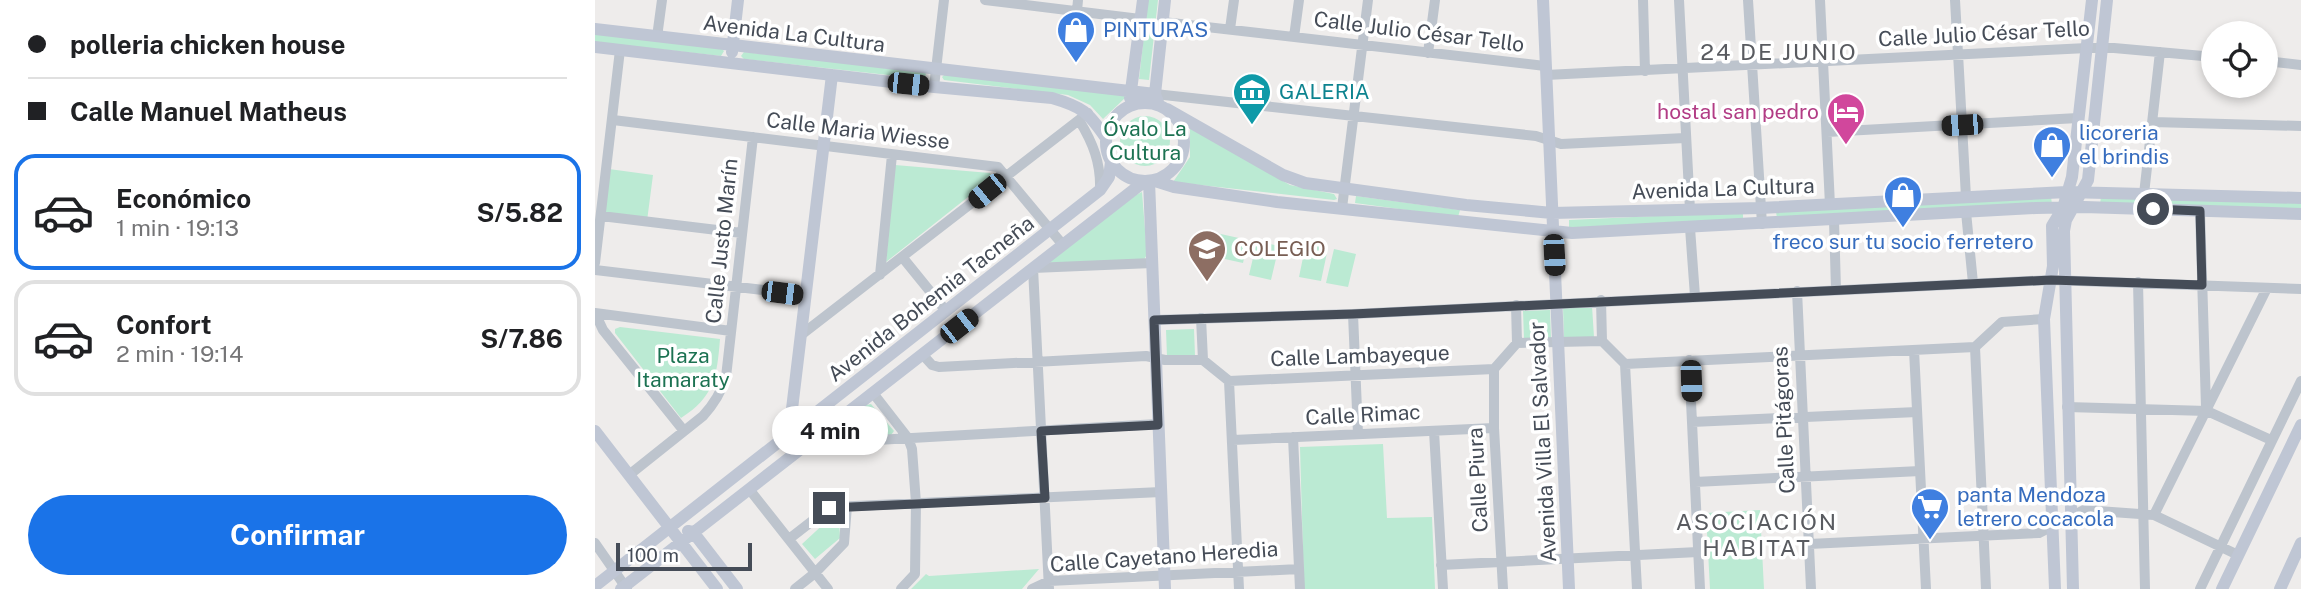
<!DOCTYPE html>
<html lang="es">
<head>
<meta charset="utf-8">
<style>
  body { margin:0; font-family:"Public Sans",sans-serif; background:#f2f2f2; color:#202124; height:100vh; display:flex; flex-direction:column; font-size:26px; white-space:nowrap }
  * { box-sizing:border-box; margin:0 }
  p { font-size:23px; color:#757577 }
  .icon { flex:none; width:38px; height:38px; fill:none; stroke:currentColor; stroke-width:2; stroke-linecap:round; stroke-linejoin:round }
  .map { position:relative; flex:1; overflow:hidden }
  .details { display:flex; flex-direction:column; background:#fff; width:595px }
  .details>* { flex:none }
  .guide { display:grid; align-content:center; height:154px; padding:0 28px; background:#fff }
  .buttons { position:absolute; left:1606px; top:21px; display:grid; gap:14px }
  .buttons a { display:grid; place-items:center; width:77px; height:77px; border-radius:50%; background:#fff; box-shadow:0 4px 10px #0003; font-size:35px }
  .scale { position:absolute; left:21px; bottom:18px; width:136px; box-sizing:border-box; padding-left:7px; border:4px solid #454c57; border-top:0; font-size:19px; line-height:24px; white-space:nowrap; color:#454c57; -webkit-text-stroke:5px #fff; paint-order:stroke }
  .end { position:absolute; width:32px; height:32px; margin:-16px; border:9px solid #454c57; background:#fff; box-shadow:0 0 0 4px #fff }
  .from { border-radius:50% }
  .bubble { position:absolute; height:49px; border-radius:24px; background:#fff; box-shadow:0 4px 10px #0003; font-size:23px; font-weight:700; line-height:49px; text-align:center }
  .car { position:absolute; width:21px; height:42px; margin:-21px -10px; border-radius:9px; box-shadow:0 0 5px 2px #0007; background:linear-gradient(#222 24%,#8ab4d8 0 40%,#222 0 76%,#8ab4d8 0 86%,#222 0) }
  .guide b { display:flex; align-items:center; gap:24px; height:66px; font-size:26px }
  .guide b+b { border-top:2px solid #e0e0e0 }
  .guide i { width:18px; height:18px; background:#202124 }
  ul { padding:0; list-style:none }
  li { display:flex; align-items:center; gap:21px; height:116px; margin:0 14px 10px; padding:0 14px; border:4px solid #e0e0e0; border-radius:21px }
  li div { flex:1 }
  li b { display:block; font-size:26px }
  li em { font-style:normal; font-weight:700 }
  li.active { border-color:#1a73e8 }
  li>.icon { width:63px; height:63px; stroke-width:1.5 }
  .primary-button { display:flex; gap:14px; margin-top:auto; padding:14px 28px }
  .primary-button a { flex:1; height:80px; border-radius:42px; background:#1a73e8; color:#fff; font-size:28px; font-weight:700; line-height:80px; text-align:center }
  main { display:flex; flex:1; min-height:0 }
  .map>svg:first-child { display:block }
  .green { fill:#bbead3 }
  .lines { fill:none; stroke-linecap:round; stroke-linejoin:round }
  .street { stroke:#bdc4cd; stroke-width:10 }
  .secondary { stroke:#bfc6d4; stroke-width:12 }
  .route { stroke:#454c57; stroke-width:9 }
  .labels { text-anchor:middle; stroke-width:7; stroke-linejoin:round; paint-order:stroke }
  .shop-label { font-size:21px; fill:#366cbe; stroke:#fff; text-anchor:start }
  .street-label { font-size:21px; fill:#454c57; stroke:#fff }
  .culture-label { font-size:21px; fill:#0d838f; stroke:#fff; text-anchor:start }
  .hotel-label { font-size:21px; fill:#b23c85; stroke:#fff; text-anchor:end }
  .park-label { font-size:21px; fill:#1c7252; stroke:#fff }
  .education-label { font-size:21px; fill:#785e54; stroke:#fff; text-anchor:start }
  .neighbourhood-label { font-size:23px; letter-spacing:2px; fill:#595b60; stroke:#fff }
</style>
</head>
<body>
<main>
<section class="details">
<div class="guide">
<b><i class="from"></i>polleria chicken house</b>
<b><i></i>Calle Manuel Matheus</b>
</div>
<ul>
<li class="active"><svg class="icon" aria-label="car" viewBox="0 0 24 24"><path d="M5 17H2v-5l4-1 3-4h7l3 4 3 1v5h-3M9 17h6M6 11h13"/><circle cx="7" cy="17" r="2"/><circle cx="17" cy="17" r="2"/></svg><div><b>Económico</b><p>1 min · 19:13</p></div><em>S/5.82</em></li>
<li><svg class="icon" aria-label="car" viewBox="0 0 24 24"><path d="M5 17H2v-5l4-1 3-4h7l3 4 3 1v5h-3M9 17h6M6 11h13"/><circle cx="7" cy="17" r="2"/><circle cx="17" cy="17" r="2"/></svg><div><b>Confort</b><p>2 min · 19:14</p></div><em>S/7.86</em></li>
</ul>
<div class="primary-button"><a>Confirmar</a></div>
</section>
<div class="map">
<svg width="1706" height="589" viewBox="0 0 1706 589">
  <rect width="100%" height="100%" fill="#eeeceb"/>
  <path class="green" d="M553,0h10l-9,80 -10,-1z
    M0,34l127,15 2,2 -3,5 -126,-14z
    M149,52l181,20 1,2 -2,5 -180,-20 -3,-3z
    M350,74l178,21 3,2 -23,22 -13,-14 -22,-10 -124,-15 -2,-3z
    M525 141a25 25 0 1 1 50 0a25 25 0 1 1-50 0Z
    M595,128l100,57 44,9 3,5 -3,1 -161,-18 17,-25z
    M300,165l95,8 2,5 -106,84z
    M14,169l44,6 -6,46 -44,-5z
    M547,192l5,62 -3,6 -98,3 90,-68z
    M761,196l104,14 -2,7 -103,-14z
    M1456,196l1,9 -275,14 -1,-8z
    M1506,196l200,6v8l-201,-5z
    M1148,212v9l-174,8v-9z
    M612,231l41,9 -5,23 -41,-9z
    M662,241l22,5 -8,34 -22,-5z
    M711,243l22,5 -7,33 -22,-4z
    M739,249l22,5 -8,33 -22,-4z
    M997,306l2,31 -30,2 -1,-32z
    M955,310l1,28 -27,1 -1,-28z
    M25,327l100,12c-3,38 -6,58 -39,79l-66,-85v-4z
    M599,329l1,27 -28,1 -1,-27z
    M276,404l23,27 -3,4 -60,2 -2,-2 37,-30z
    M788,444l4,74 45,-1 3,72h-131l-4,-142z
    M1165,510l4,79h-54l-4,-76z
    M234,519h10l1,19 -25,21 -13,-15z
    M444,569l-17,20h-111l15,-15 3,2z"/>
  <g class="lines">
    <path class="street" d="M390,0l155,19
      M1048,0l2,71
      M1084,0l11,210
      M1153,0l14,224
      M1225,0l10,205
      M1360,0l11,197
      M482,11l1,-11
      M568,22l382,44
      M635,29l4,-29
      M62,37l5,-37
      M699,37l5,-37
      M833,53l7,-53
      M1671,61l35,4
      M951,75l541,-27h27l100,9
      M339,87l10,-87
      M560,94l381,42 25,8 124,-6
      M18,120l385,47 65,78
      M484,120c14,23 22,43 21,70
      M1558,122l148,4
      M1232,132l251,-14
      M1549,194l16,-142
      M747,208l26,-208
      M1605,211l6,196
      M1371,212l7,71
      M6,216l141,17
      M1239,220l2,70
      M1095,228l5,68
      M308,258l43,53
      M0,263l25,-213
      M0,270l210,25
      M285,275l12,-120
      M1543,282l7,307
      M1202,291l14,298
      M1006,300l1,41
      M0,313l8,17 81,101
      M0,313l136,18
      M758,314l5,120
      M606,318l2,42
      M559,320l199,-6 698,-34 250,9
      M206,335l287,-222
      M1007,341l23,23
      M922,343l85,-2
      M1380,347l11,242
      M1319,350l12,239
      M327,354l10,11 7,2 207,-11 19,4h38l26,21
      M1094,360l11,229
      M1030,364l350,-17 27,-25 42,-3
      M1030,364l12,225
      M899,369v59l9,161
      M899,369l23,-26 -1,-38
      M634,381l265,-12
      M634,381l10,208
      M278,393l35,45 4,11 4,54 -1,71 -14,15
      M1472,407l140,4 64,29
      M1097,422l225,-10
      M839,431l9,158
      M194,434l17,10 352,-20
      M698,437l7,152
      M638,440l261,-12
      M34,475l74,-59c11,-12 18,-23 23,-39l27,-240
      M1100,482l225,-11
      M154,489l79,100
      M1559,515l113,-227
      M194,539l36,-28 8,-4 328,-15
      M0,543l32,46
      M1214,544l230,-11 45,-23 70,5 84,40
      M846,565l257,-13
      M200,589l20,-16 29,-30 3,-37
      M437,589l17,-8 250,-12
      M454,589l-16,-321 119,-5
      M1605,589l101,-208"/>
    <path class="secondary" d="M948,0l26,589
      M0,29l560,65
      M0,47l339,40 118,11c31,9 36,14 54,40
      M137,52l6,-52
      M535,98l13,-98
      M563,102l-3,-8 10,-94
      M511 142a39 39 0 1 1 78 0a39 39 0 1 1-78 0Z
      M572,109l116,66 22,8 161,22 86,8 208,-5 307,-16 234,6
      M554,181l16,408
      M560,181l19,6 103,15 295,31 464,-25 48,-1 217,7
      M0,431l122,158
      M194,434l43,-359
      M93,531l5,1 44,57
      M0,586l505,-396 9,-13 2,-15
      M26,589l524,-408
      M1460,589l-11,-270 9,-53 -1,-40 11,-18 9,-31 20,-177
      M1478,589l-9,-358 2,-11 22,-40 19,-180
      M1627,589l79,-164
      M1685,589l21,-46"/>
  </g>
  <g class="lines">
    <path class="route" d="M234,508l216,-10 -4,-67 117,-6 -4,-105 199,-6 698,-34 151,5 -2,-74 -47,-2"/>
  </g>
  <defs>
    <symbol id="shop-pin" viewBox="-11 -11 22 30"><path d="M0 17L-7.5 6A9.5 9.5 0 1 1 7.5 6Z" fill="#3f7fe0" stroke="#fff"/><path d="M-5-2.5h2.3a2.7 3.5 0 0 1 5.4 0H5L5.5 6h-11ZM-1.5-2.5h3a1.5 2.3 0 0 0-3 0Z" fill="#fff"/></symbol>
    <symbol id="museum-pin" viewBox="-11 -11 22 30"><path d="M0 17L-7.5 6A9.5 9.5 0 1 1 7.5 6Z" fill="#0f9aa8" stroke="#fff"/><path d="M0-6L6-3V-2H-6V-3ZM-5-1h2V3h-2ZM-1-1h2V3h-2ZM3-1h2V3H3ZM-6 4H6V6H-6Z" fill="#fff"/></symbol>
    <symbol id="hotel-pin" viewBox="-11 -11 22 30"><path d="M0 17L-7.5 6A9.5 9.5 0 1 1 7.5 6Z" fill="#d1479c" stroke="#fff"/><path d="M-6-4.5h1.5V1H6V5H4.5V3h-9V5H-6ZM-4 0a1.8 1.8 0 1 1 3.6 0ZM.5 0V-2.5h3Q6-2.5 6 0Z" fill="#fff"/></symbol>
    <symbol id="university-pin" viewBox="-11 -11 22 30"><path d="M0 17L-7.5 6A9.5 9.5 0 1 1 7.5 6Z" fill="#8d6e63" stroke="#fff"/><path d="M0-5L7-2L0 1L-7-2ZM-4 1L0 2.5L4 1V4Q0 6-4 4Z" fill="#fff"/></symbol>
    <symbol id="supermarket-pin" viewBox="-11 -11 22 30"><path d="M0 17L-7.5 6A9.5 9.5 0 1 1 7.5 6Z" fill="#3f7fe0" stroke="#fff"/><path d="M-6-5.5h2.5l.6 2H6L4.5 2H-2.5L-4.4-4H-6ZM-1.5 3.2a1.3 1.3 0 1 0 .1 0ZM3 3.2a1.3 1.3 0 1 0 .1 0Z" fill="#fff"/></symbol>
  </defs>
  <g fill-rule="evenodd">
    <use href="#shop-pin" x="459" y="8" width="44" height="60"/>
    <use href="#museum-pin" x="635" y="70" width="44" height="60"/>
    <use href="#hotel-pin" x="1229" y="90" width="44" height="60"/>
    <use href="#shop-pin" x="1435" y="123" width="44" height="60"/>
    <use href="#shop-pin" x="1286" y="173" width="44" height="60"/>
    <use href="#university-pin" x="590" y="227" width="44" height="60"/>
    <use href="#supermarket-pin" x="1313" y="485" width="44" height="60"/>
  </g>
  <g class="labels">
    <g class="shop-label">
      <text x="508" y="37">PINTURAS</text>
      <text x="1484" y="140">licoreria<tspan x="1484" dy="24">el brindis</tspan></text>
      <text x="1308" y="249" text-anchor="middle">freco sur tu socio ferretero</text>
      <text x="1362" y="502">panta Mendoza<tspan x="1362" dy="24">letrero cocacola</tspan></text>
    </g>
    <g class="street-label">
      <text transform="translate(824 32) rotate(7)" y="7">Calle Julio César Tello</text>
      <text transform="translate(199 34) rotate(7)" y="7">Avenida La Cultura</text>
      <text transform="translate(1389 34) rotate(-3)" y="7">Calle Julio César Tello</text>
      <text transform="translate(263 131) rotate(7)" y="7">Calle Maria Wiesse</text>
      <text transform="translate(1128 189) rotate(-2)" y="7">Avenida La Cultura</text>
      <text transform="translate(127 241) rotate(-84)" y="7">Calle Justo Marín</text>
      <text transform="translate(336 299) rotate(-38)" y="7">Avenida Bohemia Tacneña</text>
      <text transform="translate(765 356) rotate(-2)" y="7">Calle Lambayeque</text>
      <text transform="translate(768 415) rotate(-3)" y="7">Calle Rimac</text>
      <text transform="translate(1189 420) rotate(-93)" y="7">Calle Pitágoras</text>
      <text transform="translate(948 442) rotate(-93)" y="7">Avenida Villa El Salvador</text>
      <text transform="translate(883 480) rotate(-93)" y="7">Calle Piura</text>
      <text transform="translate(569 557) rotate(-4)" y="7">Calle Cayetano Heredia</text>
    </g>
    <g class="culture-label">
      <text x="684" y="99">GALERIA</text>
    </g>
    <g class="hotel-label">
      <text x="1224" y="119">hostal san pedro</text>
    </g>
    <g class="park-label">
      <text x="550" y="136">Óvalo La<tspan x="550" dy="24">Cultura</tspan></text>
      <text x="88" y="363">Plaza<tspan x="88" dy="24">Itamaraty</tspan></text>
    </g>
    <g class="education-label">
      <text x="639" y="256">COLEGIO</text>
    </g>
    <g class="neighbourhood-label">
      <text x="1184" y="60">24 DE JUNIO</text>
      <text x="1162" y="530">ASOCIACIÓN<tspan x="1162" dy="26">HABITAT</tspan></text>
    </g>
  </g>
</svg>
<div class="buttons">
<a><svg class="icon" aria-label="locate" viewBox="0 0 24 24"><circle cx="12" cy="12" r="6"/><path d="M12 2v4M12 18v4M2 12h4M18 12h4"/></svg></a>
</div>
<div class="scale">100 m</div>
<i class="end from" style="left:1558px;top:209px"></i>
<i class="end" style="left:234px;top:508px"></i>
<div class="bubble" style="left:177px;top:406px;width:116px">4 min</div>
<i class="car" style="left:313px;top:84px;rotate:96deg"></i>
<i class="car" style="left:1367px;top:125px;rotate:267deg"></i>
<i class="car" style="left:392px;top:191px;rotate:231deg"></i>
<i class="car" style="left:959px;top:255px;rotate:177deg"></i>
<i class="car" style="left:187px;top:293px;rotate:97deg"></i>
<i class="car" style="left:364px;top:326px;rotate:52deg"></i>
<i class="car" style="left:1096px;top:381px;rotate:178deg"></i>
</div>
</main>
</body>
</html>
